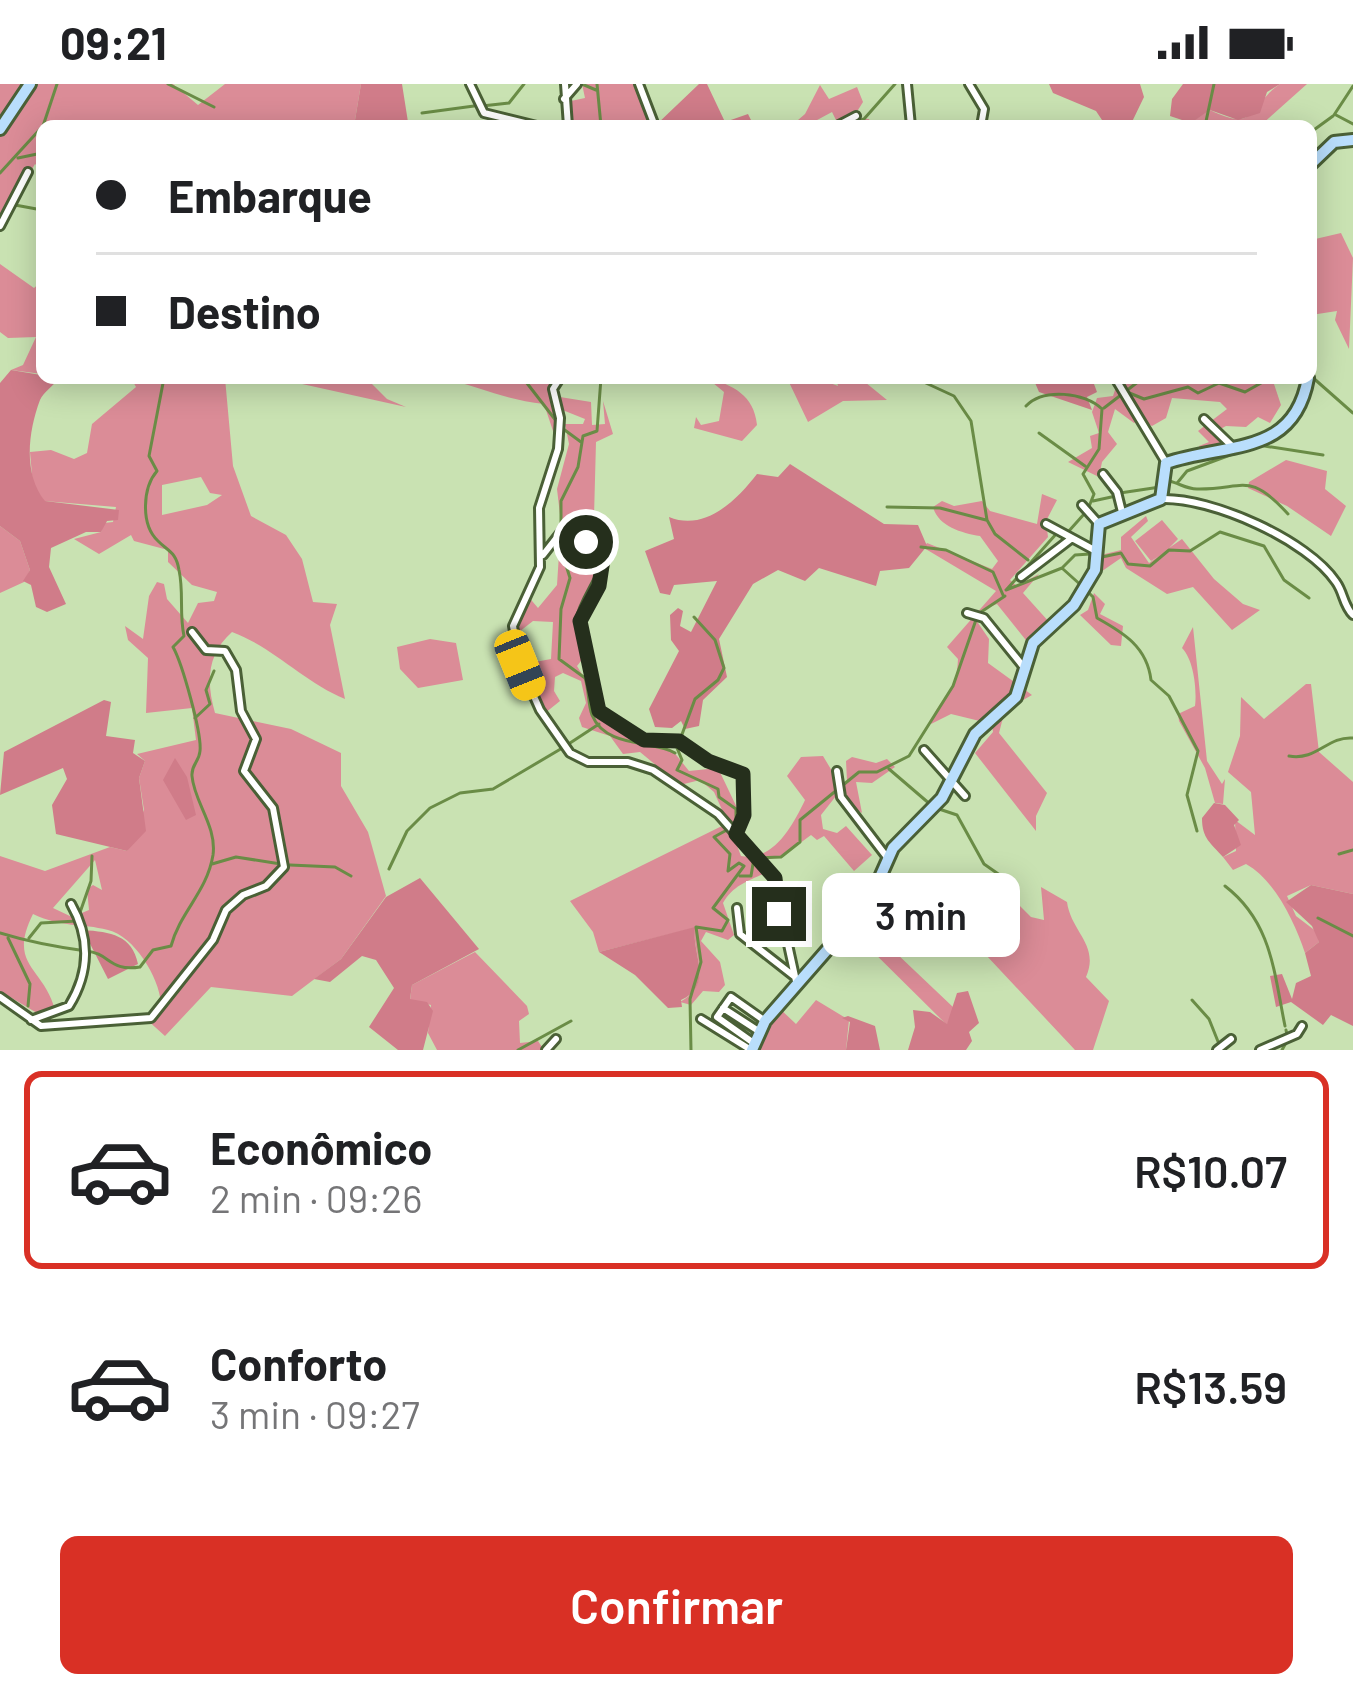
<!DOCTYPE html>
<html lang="pt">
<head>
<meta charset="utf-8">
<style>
  body { margin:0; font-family:Barlow,sans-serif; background:#f2f2f2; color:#202124; height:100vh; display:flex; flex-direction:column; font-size:45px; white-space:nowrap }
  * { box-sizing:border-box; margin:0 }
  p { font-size:39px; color:#757577 }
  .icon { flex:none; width:66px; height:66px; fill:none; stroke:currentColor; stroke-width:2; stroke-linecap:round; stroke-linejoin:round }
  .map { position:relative; height:966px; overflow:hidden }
  .side { display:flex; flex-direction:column; background:#fff; flex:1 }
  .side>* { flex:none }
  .banner { position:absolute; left:36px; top:36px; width:1281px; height:264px; border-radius:18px; box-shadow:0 6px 30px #0003; display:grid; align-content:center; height:264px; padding:0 60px; background:#fff }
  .end { position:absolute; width:54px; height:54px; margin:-27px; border:15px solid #252f1c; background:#fff; box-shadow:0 0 0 6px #fff }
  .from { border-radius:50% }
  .bubble { position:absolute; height:84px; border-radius:18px; background:#fff; box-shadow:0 6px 30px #0003; font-size:39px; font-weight:600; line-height:84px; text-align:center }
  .car { position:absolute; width:36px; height:72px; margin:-36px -18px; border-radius:15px; box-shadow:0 0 9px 3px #0007; background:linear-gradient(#f5c518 24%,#345 0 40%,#f5c518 0 76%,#345 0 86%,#f5c518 0) }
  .banner b { display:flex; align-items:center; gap:42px; height:114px; font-size:45px }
  .banner b+b { border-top:3px solid #e0e0e0 }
  .banner i { width:30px; height:30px; background:#202124 }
  ul { padding:21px 0 0; list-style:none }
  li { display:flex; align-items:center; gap:36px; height:198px; margin:0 24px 18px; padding:0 36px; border:6px solid transparent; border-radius:18px }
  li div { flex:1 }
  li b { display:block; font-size:45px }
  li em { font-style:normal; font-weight:600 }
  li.active { border-color:#d93025 }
  li>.icon { width:108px; height:108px; stroke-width:1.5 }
  .cta { display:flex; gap:24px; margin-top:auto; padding:24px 60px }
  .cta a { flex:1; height:138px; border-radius:18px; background:#d93025; color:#fff; font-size:48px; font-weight:600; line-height:138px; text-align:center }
  .status { display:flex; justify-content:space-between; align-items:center; height:84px; padding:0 60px; background:#fff; direction:ltr }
  .status svg { height:33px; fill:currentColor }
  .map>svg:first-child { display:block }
  .green { fill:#db8c97; fill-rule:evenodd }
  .forest { fill:#d07c89 }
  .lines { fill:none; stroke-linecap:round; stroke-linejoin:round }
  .stream { stroke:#6a8c46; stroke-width:3 }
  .street-casing { stroke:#4a6036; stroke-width:12 }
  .secondary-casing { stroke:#4a6036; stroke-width:16 }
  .street { stroke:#fff; stroke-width:6 }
  .secondary { stroke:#b9defc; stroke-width:10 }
  .route { stroke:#252f1c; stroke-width:15 }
</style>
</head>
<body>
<div class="status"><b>09:21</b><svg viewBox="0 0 49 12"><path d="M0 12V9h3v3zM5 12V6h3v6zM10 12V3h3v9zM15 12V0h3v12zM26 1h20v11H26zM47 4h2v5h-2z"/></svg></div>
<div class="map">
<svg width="1353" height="966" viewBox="0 0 1353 966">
  <rect width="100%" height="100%" fill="#c9e2b2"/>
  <path class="green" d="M0,0h173l25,21 27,-21h136l-7,42h-312v44l-7,-6 -35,59z
    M582,0h55l13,36 -10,6h-74v-24l19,-4z
    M1280,0h27l-47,42h-75l25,-16c48,24 40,-6 70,-26z
    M820,1l9,14 28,-12 6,15 -10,16 16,1 3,7h-33l-7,-14 -26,14h-15l14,-12z
    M1341,149l12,25 -4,91 -14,-29 2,-9 -26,4v-75z
    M0,180l34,24 8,-7v93l-31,-4 12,-5 13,-28 -28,1 -8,-6z
    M131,294h94l8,88 18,50 35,19 16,24 11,43 24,2 -7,21 15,74c-41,-17 -72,-52 -113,-67 -25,22 -26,50 -17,81l76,16 50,24v33l27,46 18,64 -45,63 -49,37 -81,-9 -46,49 -20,-18 16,-15c-2,-26 -27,-67 -53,-73 -27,-7 -45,-2 -75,-16 -26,52 11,53 22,96l-13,6 -42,-25v-135l45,15 65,-24 17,4 17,-41 -5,-32 6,-17 -8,-7 59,-14 -4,-32 -46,5 2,-55 -20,-18 -3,-14 18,13 6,-43 8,-14 7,2 3,15 21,24 10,-20 16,-2 3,-9 -25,-7 -24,-23v-12l-34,-9 -3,-6 -32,19 -25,-15 27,-7 3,-9 9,-1 3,-15 -72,-6 -11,-15 -3,-34 21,-2 23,9 13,-6 5,-29 44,-37zM201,393l9,16 12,2 -15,10 -45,10v-30zM95,776l7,30 -9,-5 -6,4 2,21 -17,7 -19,-9z
    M275,294h91l21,21 19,8z
    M445,294h112l3,19 31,5 1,23 13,-1 -2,-23 10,33 -17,8 -2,75 -23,8v26l30,10c-1,11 2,29 -5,39 -11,17 -16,21 -16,44l8,8 -11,14 20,33 -5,7 4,12 77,33 16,20 29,-3 21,44 -3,31 5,13c32,5 50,-27 64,-56l-18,-24 14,-19 22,-1 18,30 6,-5 -1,-20 6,-4 24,6 11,-4 8,8 -23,16 -16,-1 6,31 -26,-17 -15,19 2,14 14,4 9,-7 26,29 -18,16 -30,-35 -7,4 -6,-5 -27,20 -22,6 5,11c-19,9 -34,13 -44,31l11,32 -6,5 -22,-8 -5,9 19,21 5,23 -6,7 -16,-1 -12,14 -11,-3c33,-18 14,-45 14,-74l-95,24 -6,-20 -23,-31 158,-78 -14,-31 -14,-12 -20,5 -40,-33 -17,2 -13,-18 -28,-9 -3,-9 7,-15 -5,-22 -18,-8 -8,4 -1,14 6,10 -15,12 -26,-48 32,-6 2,-37 -20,-1 -23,18 1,-18 16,-26 11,13 19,-23 4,-62 -4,-34 12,-45 -4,-20h18l2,-5 -25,-10 -4,31 -12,-36c-37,-4 -63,-16 -99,-26z
    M707,294c26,7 47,17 50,47l-15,16 -48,-13 2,-11 5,8 18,-4 5,-29z
    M787,294h30l21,8 -2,-8h24l27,22 -44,1 -35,21z
    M1134,294h14v6l124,-6 9,27 -11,18 -12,-6 -12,10 -20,-1 -15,8 16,12 -26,6 -2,-6 10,-4 -11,-11 29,-22 -7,-7 -48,-4 -6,20 -14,8 -12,-7 -6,4 -19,-14 -7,23 9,12 -15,18 -3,15 -31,-15 24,-14 -2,-12 9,-3 -7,-21 5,-14 16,-2 4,-12z
    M1286,376l41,11 -2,18 21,17 -15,30 -44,-30 -39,-18 1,-6z
    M1042,410l15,6 -11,21 2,16 -38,43 7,6 22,-12 -16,19 27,30 -21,21 -32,-40 -18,7 -3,9 13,19 -1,24 44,32 -27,15 -6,23 48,60 -11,23v15l-61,-78 18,-21 -1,-8 -41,-10 -20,10c4,-23 26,-27 27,-65l-11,-12 49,-56 -72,-43 3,-5 65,26 6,-8 -18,-25c-19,-3 -42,-10 -47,-29l9,-6 12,5 28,-5 8,10 47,13z
    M1146,432l2,5 -17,16 18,26 10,-7 -8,5 -16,-20 27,-21 16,19 -9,9 13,-9 32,40 29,25 17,6 -28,20 -39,-43 -26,7 -41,-26 -5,-10 -26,18 6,-21 20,-5v-13z
    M0,442l20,15 10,29 -6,12 -24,11z
    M1094,509l11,11 -5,10 23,12 -2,20 -10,-1 -31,-30 8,-5z
    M1193,543l14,134 15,23 3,-5 -2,25 -8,-1 -10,-35 -26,-47 -1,-7 17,-8c2,-15 -1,-46 -13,-58z
    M430,555l26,4 7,37 -45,8 -18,-19 -3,-22z
    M1306,600h5l8,68 34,30v112l-42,-9 -24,11 9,20 21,16 2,10 -14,11c-10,-30 -30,-73 -59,-89l-13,6 -10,-13 13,-6 -1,-31 20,15 -4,-43 -23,-20 12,-36 1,-39 23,22z
    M1041,803l26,15c4,30 33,43 19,75l23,24 -16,49h-18l-118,-126 6,-22 30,5 10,-18 28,28 13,3z
    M855,830l99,94 -7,17 -96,-95z
    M475,868l52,54 2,8 -10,7 1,22 18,-2 6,9h-107l-9,-17 3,-28 -21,-5 2,-15z
    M816,916l33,20 -3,30h-95l27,-43 18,17z"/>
  <path class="forest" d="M361,0h41l6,38 -54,4z
    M699,0h8l18,38 23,-8 6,12h-99z
    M1049,0h91l4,13 -14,29h-24l-10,-15 -43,-18z
    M1183,0h97l-13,8 -7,21 -22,7 -28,-10 -19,13 -21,-7 2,-17z
    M11,286l48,8c-5,7 -16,15 -19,22 -12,32 -17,74 5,101l74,9 -1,10 -11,1 -6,11h-15l-35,16 -2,19 17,37 -19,8 -11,-5 -5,-22 -8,-4 7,-11 -10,-29 -20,-15v-143z
    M1033,294h46l15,6 3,8 -10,5 5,13 -53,-18z
    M790,380l94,60 34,1 9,21 -18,22 -29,3 -4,15 -57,-18 -14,13 -27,-11 -25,14 -34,55 8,38 -24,23 -4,26 -14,3 -4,-8 -9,7 -17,-1 -6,-18 30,-58 -8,-11 -1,-25 8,-7 5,3 -3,15 11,6 26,-51 -43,4 -4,10 -10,-2 -15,-42 29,-12 -5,-22c36,15 68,-17 88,-43l21,3z
    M104,616l7,2 -5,34 29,4 -2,13 12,8 -6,17 7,53 -19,20 -71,-17 -4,-29 15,-26 -4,-11 -63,27 4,-43z
    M175,674l12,19 9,38 -10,5 -23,-40z
    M1214,719l11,2 14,15 -5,5 7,20 -18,12c-12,-14 -21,-18 -21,-39z
    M420,794l59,71 -67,36 -2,14 17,3 6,9 -10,39h-25l-29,-23 25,-39 -18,-28 -14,-4 -32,26 -16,-3 27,-20 45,-62z
    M1311,801l42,9v132l-22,-11 -8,10 -32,-23 -15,5 -6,-31 12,-2 10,25 4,-16 15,-7 -6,-23 14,-11 -7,-16 -26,-24z
    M695,843c-4,27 20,57 -14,73l1,7 -14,1 -33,-33 -36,-23z
    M83,846c28,2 49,5 55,34l-30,15z
    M968,907l11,32 -10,9 3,9 -6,9h-58l7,-23 -2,-17 17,2 17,12 10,-31z
    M848,932l27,10 5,24h-34l4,-28 -8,-4z"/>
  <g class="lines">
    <path class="stream" d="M168,0l46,23
      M582,0l14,6
      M597,0l4,42
      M482,22l27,-3 15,-19
      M422,29l52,-7
      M1334,31l19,-29
      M1336,31l17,9
      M43,42l14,-42
      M702,42h19
      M843,42l21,-7 31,-35
      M1205,42l9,-42
      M1311,48l22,-16
      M18,74l24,-5
      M0,89l42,-46
      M15,121l27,5
      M1311,292l42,37
      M523,294l34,44
      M601,294l-4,53 -14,5 -5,31 -17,34v48l9,29 -9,31 -2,50 26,19c4,11 3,27 7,37 14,34 62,25 83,38
      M915,294l39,18 17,25 16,99 8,14 33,26
      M1127,308l17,7 44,-12 10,6 21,-10 26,9 25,-14
      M1026,322c17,-18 59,-14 76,3
      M1104,324l39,-30
      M562,344l19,14
      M1039,349l46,33
      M1258,361l65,10
      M1169,397c10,2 17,8 28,8 47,1 51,-19 91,25
      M1178,398l9,-11 62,-23
      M1120,409l40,-6
      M1093,417l23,-5
      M887,423l53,1 46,12
      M1088,425l6,-15 -11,-20 16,-25 3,-40
      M1068,448l17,-19
      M921,463l25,3 47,22 10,23
      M1102,473l19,-4 7,11 22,2 19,-16 21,1 30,-19 44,14 20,34 25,18
      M1063,485l20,18
      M1007,505l50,-56
      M1085,505l8,8 4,21c27,15 50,29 54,62l18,16 29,55 -11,44 10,36
      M1006,506l56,-22 13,-13 15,-1
      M195,634l15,-14 -4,-14 8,-19
      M567,661l32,-21
      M1289,672c28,5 38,-20 64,-18
      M889,685l42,36
      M939,725l18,6 27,49 30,21
      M1339,770l14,-4
      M212,780l24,-7 51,8
      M290,781l45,2 16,9
      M389,785l18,-38 23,-23 30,-15 33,-4 71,-42
      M740,792h11l3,-18 27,-1 19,-15v-22l59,-48h18l32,-16 44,-70 25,-72 27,-18
      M1225,802c47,36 49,87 60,140
      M1318,834l35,18
      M0,849c29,9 56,14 86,18 24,2 23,21 54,16l13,-17 18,-4c9,-34 36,-54 42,-91 4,-29 -19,-53 -21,-79 -1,-12 7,-13 8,-25 2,-18 -18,-88 -27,-104l11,-11c-5,-23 0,-43 -5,-66 -3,-18 -10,-18 -21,-29 -18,-17 -15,-54 -1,-70l-8,-15 15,-78
      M8,854l22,46 -2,22
      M29,854l12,-15 36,-2 14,-40 1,-25
      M1192,916l17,19 10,25
      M1286,946l1,5
      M518,966l53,-29
      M691,966l-1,-51 11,-37 -5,-35 26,4 6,-11 -15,-12 31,-42 -5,-3 -11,8 2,-17 -16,-17 22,-12v-16l-17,-12 -1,-8 -41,-19 5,-10 -5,-12 18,-49 23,-19 6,-12 -9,-28 -21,-23
      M1282,966l5,-9"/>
    <defs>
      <path id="street" d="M470,0l14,29 53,13
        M565,0l3,42
        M639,0l16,42
        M907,0l4,42
        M969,0l15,25 -3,17
        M564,15l13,-15
        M837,42l19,-10
        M0,142l28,-54
        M560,294l-7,11 7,29 -2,31 -19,59 1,59 -27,59 7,39 20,45 30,43 18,9h40l25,8 65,44 55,62 23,105
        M1115,294l50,83
        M1204,335l30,29
        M1103,390l14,18 5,20
        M1161,415c50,-2 147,41 175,83 8,11 7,23 17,33
        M1082,421l17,19
        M1046,440l26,14
        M543,471l18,-23c78,18 27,50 19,89l19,90 45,29 35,1 29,20 35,13 1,41 -8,19
        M1021,493l51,-39 24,13
        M967,529l17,5 38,47
        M924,666l41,46
        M837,687l4,26 45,59
        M737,824l3,26 55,43
        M0,913l41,29 110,-8 62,-78 13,-30 17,-15 23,-9 18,-19 -11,-59 -29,-37 12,-32 -15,-28 -5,-41 -11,-19 -19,-1 -14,-18
        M723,924l37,24
        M701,935l50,31
        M31,936l38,-14c21,-34 21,-69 2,-102
        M755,960l-38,-27 14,-20 34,24
        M546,966l10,-11
        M1217,966l14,-11
        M1260,966l37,-16 5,-8"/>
      <path id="secondary" d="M0,45l30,-45
        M1311,80l23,-22 19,-2
        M752,966l13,-29 104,-119 24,-54 49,-50 33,-64 41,-37 17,-54 41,-38 21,-35 4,-46 62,-25 5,-36c62,-21 128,-6 142,-85"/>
    </defs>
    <use href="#street" class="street-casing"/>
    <use href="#secondary" class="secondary-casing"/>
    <use href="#street" class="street"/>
    <use href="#secondary" class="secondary"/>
  </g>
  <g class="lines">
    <path class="route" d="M586,458l17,17 -4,27 -19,35 19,90 45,29 35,1 29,20 35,13 1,41 -8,19 39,44 4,36"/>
  </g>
</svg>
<i class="end from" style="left:586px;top:458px"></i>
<i class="end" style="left:779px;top:830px"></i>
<div class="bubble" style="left:822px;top:789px;width:198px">3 min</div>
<i class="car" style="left:520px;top:581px;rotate:158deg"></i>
<div class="banner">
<b><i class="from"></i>Embarque</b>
<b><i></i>Destino</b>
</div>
</div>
<section class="side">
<ul>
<li class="active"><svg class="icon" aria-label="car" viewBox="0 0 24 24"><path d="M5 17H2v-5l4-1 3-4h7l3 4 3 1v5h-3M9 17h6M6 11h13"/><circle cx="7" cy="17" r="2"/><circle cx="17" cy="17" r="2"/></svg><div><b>Econômico</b><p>2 min · 09:26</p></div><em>R$10.07</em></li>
<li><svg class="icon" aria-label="car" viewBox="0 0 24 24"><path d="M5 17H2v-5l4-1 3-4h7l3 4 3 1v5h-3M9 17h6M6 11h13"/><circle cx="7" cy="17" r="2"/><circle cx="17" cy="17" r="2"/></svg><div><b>Conforto</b><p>3 min · 09:27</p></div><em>R$13.59</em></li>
</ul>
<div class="cta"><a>Confirmar</a></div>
</section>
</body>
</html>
